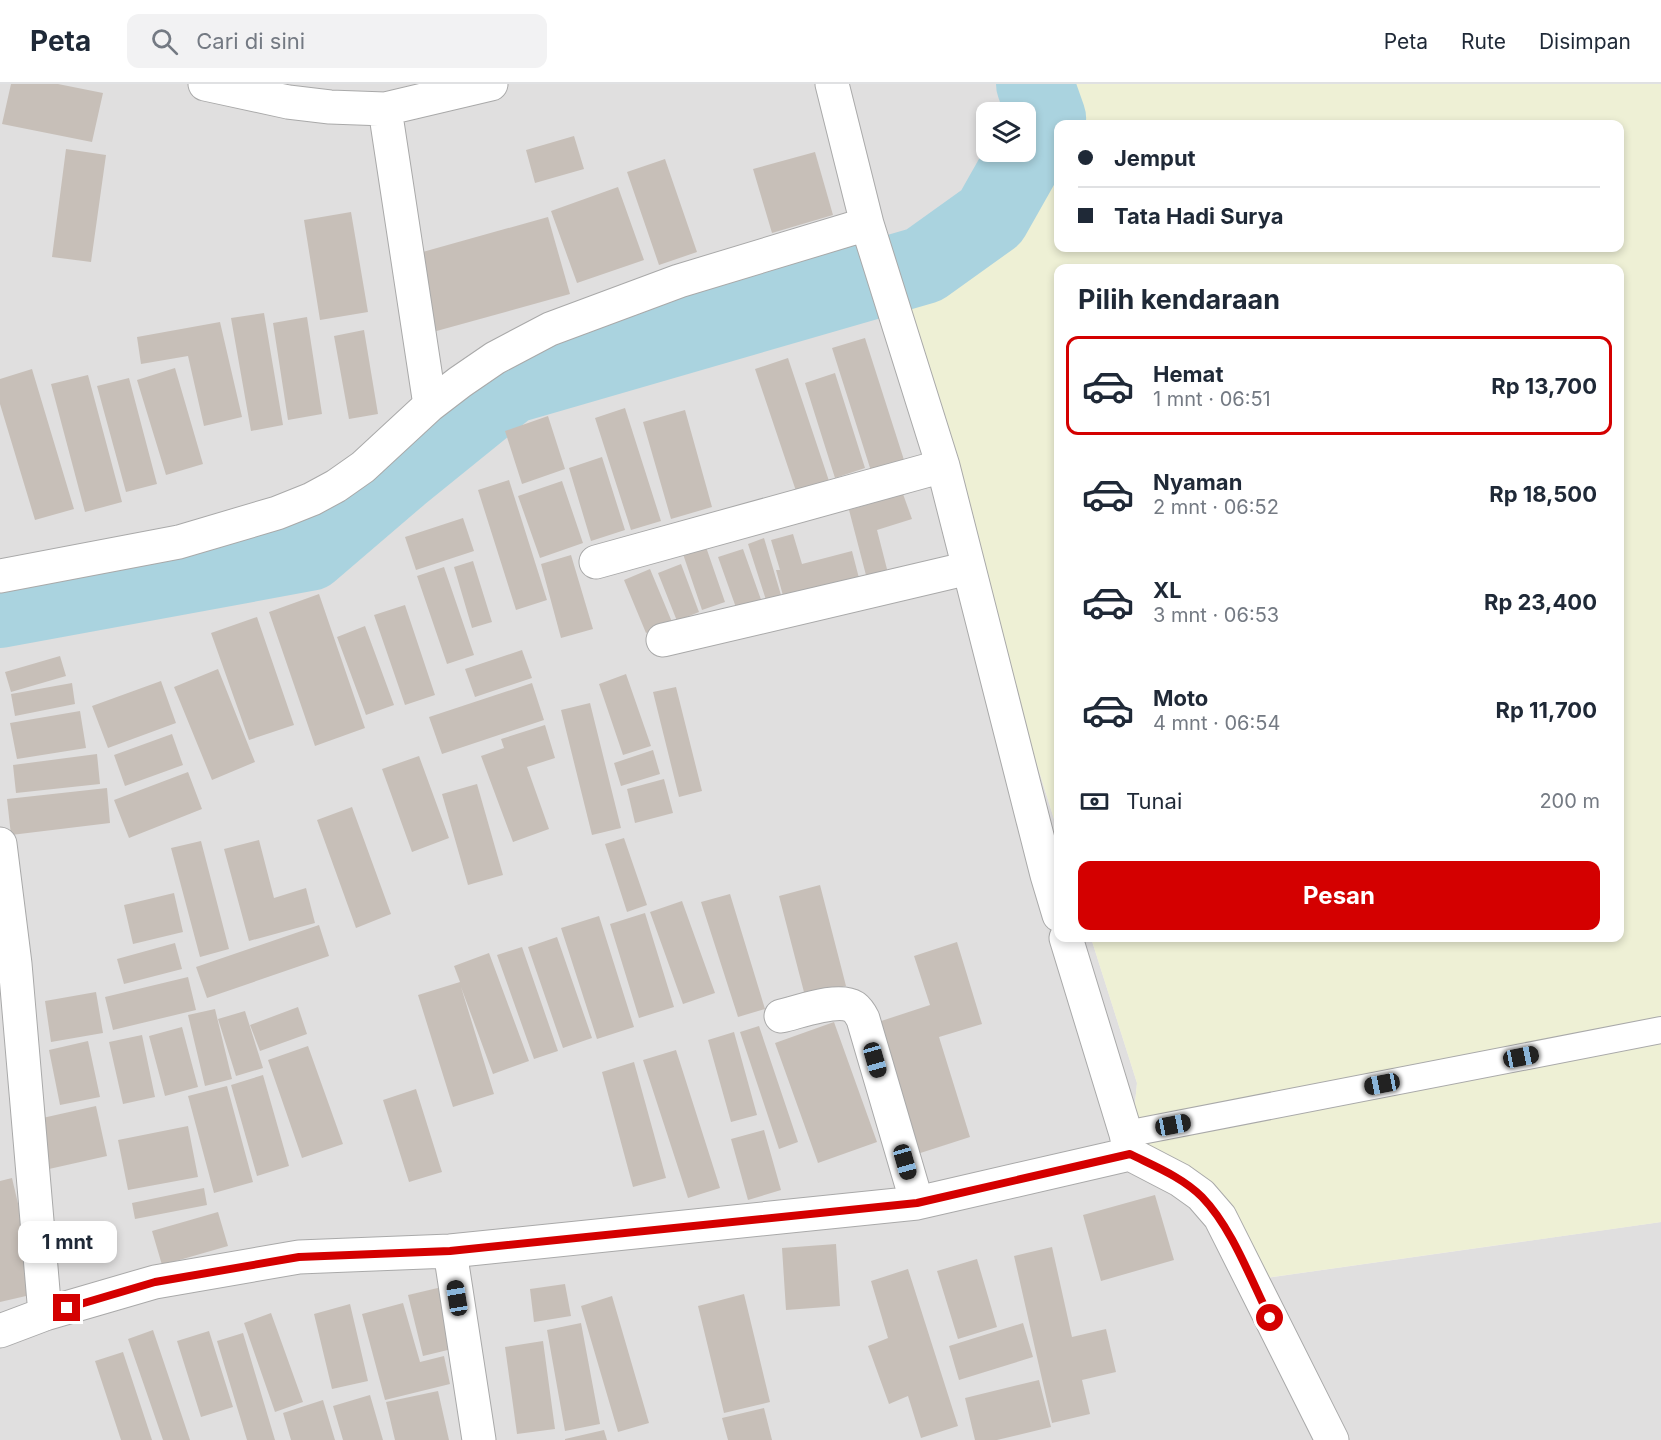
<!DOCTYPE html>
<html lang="id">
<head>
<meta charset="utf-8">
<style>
  body { margin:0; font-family:Inter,sans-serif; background:#f2f2f3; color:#1f2937; height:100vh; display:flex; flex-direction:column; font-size:22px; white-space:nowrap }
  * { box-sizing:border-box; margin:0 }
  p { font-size:20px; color:#747a83 }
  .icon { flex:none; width:33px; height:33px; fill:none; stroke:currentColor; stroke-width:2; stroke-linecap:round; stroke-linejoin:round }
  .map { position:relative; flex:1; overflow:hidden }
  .panel { position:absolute; left:1054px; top:180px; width:570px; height:678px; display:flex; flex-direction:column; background:#fff; border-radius:12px; box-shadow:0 3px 9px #0003 }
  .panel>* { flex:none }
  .top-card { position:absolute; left:1054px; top:36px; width:570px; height:132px; border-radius:12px; box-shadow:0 3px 9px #0003; display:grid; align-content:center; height:132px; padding:0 24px; background:#fff }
  .controls { position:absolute; left:976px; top:18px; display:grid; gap:12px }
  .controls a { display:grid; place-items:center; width:60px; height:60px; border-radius:12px; background:#fff; box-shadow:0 3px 9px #0003; font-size:30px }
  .end { position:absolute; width:27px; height:27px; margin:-14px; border:8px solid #d40000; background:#fff; box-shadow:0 0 0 3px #fff }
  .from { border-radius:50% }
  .bubble { position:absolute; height:42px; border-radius:12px; background:#fff; box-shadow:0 3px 9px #0003; font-size:20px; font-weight:700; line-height:42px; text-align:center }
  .car { position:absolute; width:18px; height:36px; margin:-18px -9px; border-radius:8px; box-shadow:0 0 4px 2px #0007; background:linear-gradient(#222 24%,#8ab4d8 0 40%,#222 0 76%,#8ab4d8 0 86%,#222 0) }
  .top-card b { display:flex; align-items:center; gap:21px; height:57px; font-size:22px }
  .top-card b+b { border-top:2px solid #e0e1e3 }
  .top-card i { width:15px; height:15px; background:#1f2937 }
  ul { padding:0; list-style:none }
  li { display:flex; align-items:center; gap:18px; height:99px; margin:0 12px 9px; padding:0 12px; border:3px solid transparent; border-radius:12px }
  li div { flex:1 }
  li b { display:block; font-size:22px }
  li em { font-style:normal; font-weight:700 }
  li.on { border-color:#d40000 }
  li>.icon { width:54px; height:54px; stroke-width:1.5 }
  h2 { padding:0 24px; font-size:27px; line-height:72px }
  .pay { display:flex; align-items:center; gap:15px; height:66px; padding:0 24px; font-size:22px }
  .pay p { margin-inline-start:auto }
  .primary-button { display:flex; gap:12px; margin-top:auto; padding:12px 24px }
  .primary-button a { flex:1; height:69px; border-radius:12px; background:#d40000; color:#fff; font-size:24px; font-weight:700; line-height:69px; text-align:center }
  header { display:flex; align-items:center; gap:36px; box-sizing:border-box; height:84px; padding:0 30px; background:#fff; border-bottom:2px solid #e0e1e3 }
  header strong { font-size:28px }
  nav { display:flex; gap:33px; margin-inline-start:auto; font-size:21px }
  .search { width:420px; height:54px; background:#f2f2f3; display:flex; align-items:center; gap:15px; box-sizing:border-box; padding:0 21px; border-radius:12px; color:#747a83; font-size:22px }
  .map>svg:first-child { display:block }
  .residential { fill:#e0dfdf; fill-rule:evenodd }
  .farmland { fill:#eef0d5; fill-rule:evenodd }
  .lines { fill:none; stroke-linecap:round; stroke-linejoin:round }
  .river { stroke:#aad3df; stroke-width:78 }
  .building { fill:#c7bfb8 }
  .lane-casing { stroke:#a9a9a9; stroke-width:28 }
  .street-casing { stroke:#a9a9a9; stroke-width:35 }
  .lane { stroke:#fff; stroke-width:26 }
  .street { stroke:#fff; stroke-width:33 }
  .route { stroke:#d40000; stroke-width:8 }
</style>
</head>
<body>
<header>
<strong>Peta</strong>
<div class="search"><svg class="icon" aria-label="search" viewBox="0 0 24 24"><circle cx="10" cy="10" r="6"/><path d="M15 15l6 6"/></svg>Cari di sini</div>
<nav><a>Peta</a><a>Rute</a><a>Disimpan</a></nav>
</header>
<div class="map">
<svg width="1661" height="1356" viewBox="0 0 1661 1356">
  <rect width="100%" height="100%" fill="#f2efe9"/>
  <path class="residential" d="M0,0h1035l12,34 -56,99 -93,103 161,515v103h32l46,145 -7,71 80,53 42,73 409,-58v218h-1661zM987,28h39v40h-39z"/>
  <path class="farmland" d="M1035,0h626v1138l-410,58 -41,-73 -80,-53 7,-71 -46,-145h529v-670h-561v567l-161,-515 93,-103 56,-99zM1059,40h561v124h-561z"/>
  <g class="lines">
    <path class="river" d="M0,525l309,-57 90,-77 111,-90 414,-120 67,-48 56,-99 -12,-34"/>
  </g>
  <path class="building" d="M11,0h47l45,9 -11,49 -90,-18z
    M574,52l10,33 -49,14 -9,-33z
    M66,65l40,6 -15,107 -39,-5z
    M815,68l18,63 -61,18 -19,-64z
    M665,75l32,93 -38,13 -32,-93z
    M618,103l26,73 -67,23 -26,-72z
    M351,128l17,100 -48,8 -16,-100z
    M548,133l22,77 -137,38 -21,-77z
    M264,229l19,112 -32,6 -20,-113z
    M307,233l15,97 -34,6 -15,-97z
    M220,238l22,95 -38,9 -16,-70 -47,8 -4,-27z
    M364,246l14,84 -29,5 -15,-83z
    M865,254l39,122 -33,11 -39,-123z
    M788,274l42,126 -33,10 -42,-125z
    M175,284l28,96 -37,11 -29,-95z
    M32,285l42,140 -39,11 -35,-116v-25z
    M835,289l30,95 -30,10 -30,-95z
    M88,291l34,127 -37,10 -34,-128z
    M129,294l28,106 -31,8 -29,-106z
    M625,324l36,113 -30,9 -36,-112z
    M685,326l27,97 -41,12 -28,-97z
    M548,332l17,53 -43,15 -17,-53z
    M602,373l23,73 -34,11 -22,-73z
    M509,396l38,120 -31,10 -38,-120z
    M562,397l21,62 -43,15 -22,-62z
    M903,410l9,25 -35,11 11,43 -21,6 -18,-69z
    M463,434l11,33 -58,19 -11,-33z
    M793,450l9,30 50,-13 8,31 -75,21 -9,-33h4l-9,-30z
    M764,454l17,57 -15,5 -18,-56z
    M706,463l19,55 -23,8 -19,-56z
    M743,465l21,59 -25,8 -21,-59z
    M571,471l22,74 -32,9 -20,-74z
    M473,477l19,61 -20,6 -18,-61z
    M681,480l18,48 -22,9 -19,-48z
    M444,483l30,88 -27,9 -30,-88z
    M650,485l22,53 -26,11 -22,-53z
    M319,510l46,134 -50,18 -46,-134z
    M405,521l30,90 -30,10 -31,-90z
    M257,533l37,108 -45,15 -38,-107z
    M365,542l29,79 -28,10 -29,-78z
    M522,566l10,28 -57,19 -10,-28z
    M60,572l6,20 -55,16 -6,-20z
    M218,585l37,93 -43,18 -38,-93z
    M626,590l25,72 -28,9 -24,-71z
    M161,597l15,42 -68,25 -16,-42z
    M72,599l3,21 -60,12 -4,-22z
    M532,599l12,37 -102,34 -13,-37z
    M676,603l26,104 -23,6 -26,-105z
    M590,619l31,125 -29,7 -31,-125z
    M80,627l6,37 -69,11 -7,-36z
    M545,641l10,33 -28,9 22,62 -36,13 -32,-86 23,-8 -3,-9z
    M172,650l11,31 -58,21 -11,-31z
    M653,666l7,24 -39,12 -7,-23z
    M97,670l3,30 -84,9 -3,-28z
    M419,672l30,82 -37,14 -30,-83z
    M188,688l14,37 -73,29 -15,-38z
    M664,695l9,34 -38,10 -8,-34z
    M477,700l26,91 -35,10 -26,-91z
    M107,704l3,35 -99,12 -4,-36z
    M352,723l39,107 -35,14 -39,-108z
    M624,754l23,67 -20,7 -22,-68z
    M259,756l15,58 32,-10 9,35 -66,18 -25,-92z
    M201,757l28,108 -29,8 -29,-109z
    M820,801l26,101 -41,10 -26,-100z
    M174,809l9,39 -50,12 -9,-39z
    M730,810l35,115 -27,8 -37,-115z
    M682,817l33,92 -32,11 -33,-92z
    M645,829l29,94 -35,11 -29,-94z
    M599,832l35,111 -37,12 -36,-111z
    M319,841l10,31 -122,42 -11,-31z
    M557,853l35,101 -29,10 -35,-101z
    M957,858l25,82 -43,13 31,100 -59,19 -42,-131 61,-20 -16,-49z
    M175,859l7,26 -58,15 -7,-25z
    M522,863l36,104 -24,8 -37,-104z
    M489,869l40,108 -36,13 -32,-87 33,107 -41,13 -35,-112 42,-13 -6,-16z
    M188,893l8,33 -83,20 -8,-33z
    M96,908l7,41 -52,9 -6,-41z
    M298,923l9,27 -47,17 -10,-26z
    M215,925l17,70 -27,7 -17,-71z
    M245,927l18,57 -27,8 -18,-57z
    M834,938l43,120 -59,21 -43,-120z
    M759,942l39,116 -19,7 -39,-117z
    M182,943l16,60 -33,9 -16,-60z
    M734,948l23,83 -26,7 -23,-82z
    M142,951l13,62 -32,7 -14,-62z
    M88,957l12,56 -40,8 -11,-55z
    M308,962l35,98 -41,14 -34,-98z
    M676,966l44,138 -32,10 -45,-138z
    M634,978l32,116 -33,9 -31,-115z
    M263,991l26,91 -32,10 -26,-91z
    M227,1002l26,96 -39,11 -26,-97z
    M416,1005l26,83 -33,10 -26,-82z
    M96,1022l11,50 -58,13 -11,-50z
    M188,1042l10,51 -70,13 -10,-50z
    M764,1046l17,60 -33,10 -17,-61z
    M12,1094l27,115 -39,9v-121z
    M204,1104l3,17 -72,14 -3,-16z
    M1155,1111l19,65 -73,21 -18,-66z
    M218,1128l10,34 -66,19 -10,-34z
    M836,1160l4,62 -54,4 -4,-62z
    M1052,1163l20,90 34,-8 10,43 -34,8 8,34 -38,9 -38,-167z
    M977,1175l20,68 -39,12 -21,-68z
    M908,1185l50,157 -37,12 -13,-42 -19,8 -21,-58 20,-8 -17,-57z
    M565,1200l6,32 -37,6 -4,-33z
    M442,1203l14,61 -33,8 -15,-61z
    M744,1210l26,108 -46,11 -26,-107z
    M612,1212l37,127 -31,9 -37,-126z
    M403,1219l17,59 24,-6 6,28 -65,16 -23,-86z
    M350,1220l18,77 -36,8 -18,-75z
    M271,1229l32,89 -28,10 -31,-89z
    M581,1239l19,101 -35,7 -18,-101z
    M1023,1239l10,34 -74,23 -10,-34z
    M153,1246l37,110h-27l-35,-101z
    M209,1247l24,76 -32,10 -24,-76z
    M243,1249l32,107h-28l-30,-99z
    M543,1257l12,88 -38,5 -12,-87z
    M123,1268l29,88h-31l-26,-79z
    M1039,1296l12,47 -54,13h-22l-10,-42z
    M438,1307l11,49h-54l-9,-38z
    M370,1311l13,45h-40l-10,-34z
    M323,1316l12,40h-44l-8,-27z
    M764,1324l8,32h-44l-6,-22z
    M604,1346l3,10h-42v-1z"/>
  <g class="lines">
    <defs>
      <path id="lane" d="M1126,1050l535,-104"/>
      <path id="street" d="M205,0l83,18 42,5 55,2 106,-25
        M385,25l45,296
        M867,140l76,242 104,409 12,40
        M596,478l347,-96
        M0,492l179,-34 98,-29 35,-14 24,-13 27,-19 67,-62 30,-23 35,-24 55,-29 129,-48 188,-57 -35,-140
        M663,556l306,-72
        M0,760l15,120 30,350
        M1066,854l60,196 4,20
        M781,932c18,-4 57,-19 73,-9 4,3 7,8 9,12l54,184
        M450,1167l29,189
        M0,1247l45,-17 110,-32 144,-25 151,-6 467,-48 213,-49 50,26 21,15 19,22 112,223"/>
    </defs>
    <use href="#lane" class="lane-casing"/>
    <use href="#street" class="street-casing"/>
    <use href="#lane" class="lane"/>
    <use href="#street" class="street"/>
  </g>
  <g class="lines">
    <path class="route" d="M67,1224l88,-26 144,-25 151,-6 467,-48 213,-49c24,12 52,23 72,43 30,31 48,81 68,121"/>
  </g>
</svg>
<div class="controls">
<a><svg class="icon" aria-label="layers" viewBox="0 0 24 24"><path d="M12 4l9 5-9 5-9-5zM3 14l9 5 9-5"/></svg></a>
</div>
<i class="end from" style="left:1270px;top:1234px"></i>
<i class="end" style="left:67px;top:1224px"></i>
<div class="bubble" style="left:18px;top:1137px;width:99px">1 mnt</div>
<i class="car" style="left:1521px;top:973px;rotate:79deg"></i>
<i class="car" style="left:875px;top:976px;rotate:164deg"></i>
<i class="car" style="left:1382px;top:1000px;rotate:259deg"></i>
<i class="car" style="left:1173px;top:1041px;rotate:79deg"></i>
<i class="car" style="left:905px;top:1078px;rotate:164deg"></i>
<i class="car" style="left:457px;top:1214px;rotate:351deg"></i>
<div class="top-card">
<b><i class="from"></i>Jemput</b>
<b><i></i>Tata Hadi Surya</b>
</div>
<section class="panel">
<h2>Pilih kendaraan</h2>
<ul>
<li class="on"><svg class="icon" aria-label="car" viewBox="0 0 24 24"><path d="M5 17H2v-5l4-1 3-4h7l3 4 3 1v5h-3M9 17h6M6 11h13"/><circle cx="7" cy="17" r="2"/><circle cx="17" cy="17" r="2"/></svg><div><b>Hemat</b><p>1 mnt · 06:51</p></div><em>Rp 13,700</em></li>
<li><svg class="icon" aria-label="car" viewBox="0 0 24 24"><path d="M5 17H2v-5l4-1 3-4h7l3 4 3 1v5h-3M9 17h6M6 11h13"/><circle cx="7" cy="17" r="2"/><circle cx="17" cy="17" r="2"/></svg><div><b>Nyaman</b><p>2 mnt · 06:52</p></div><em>Rp 18,500</em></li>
<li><svg class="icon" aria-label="car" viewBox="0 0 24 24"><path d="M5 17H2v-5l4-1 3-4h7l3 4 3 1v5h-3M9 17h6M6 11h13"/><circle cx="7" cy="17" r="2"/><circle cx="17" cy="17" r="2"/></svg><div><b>XL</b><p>3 mnt · 06:53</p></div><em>Rp 23,400</em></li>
<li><svg class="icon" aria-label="car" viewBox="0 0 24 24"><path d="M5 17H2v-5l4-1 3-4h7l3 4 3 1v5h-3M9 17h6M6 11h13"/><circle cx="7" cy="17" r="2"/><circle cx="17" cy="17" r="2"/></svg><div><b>Moto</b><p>4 mnt · 06:54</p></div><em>Rp 11,700</em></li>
</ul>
<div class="pay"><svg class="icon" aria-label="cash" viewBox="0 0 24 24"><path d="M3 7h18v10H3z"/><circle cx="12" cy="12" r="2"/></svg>Tunai<p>200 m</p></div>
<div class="primary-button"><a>Pesan</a></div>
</section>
</div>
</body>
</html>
